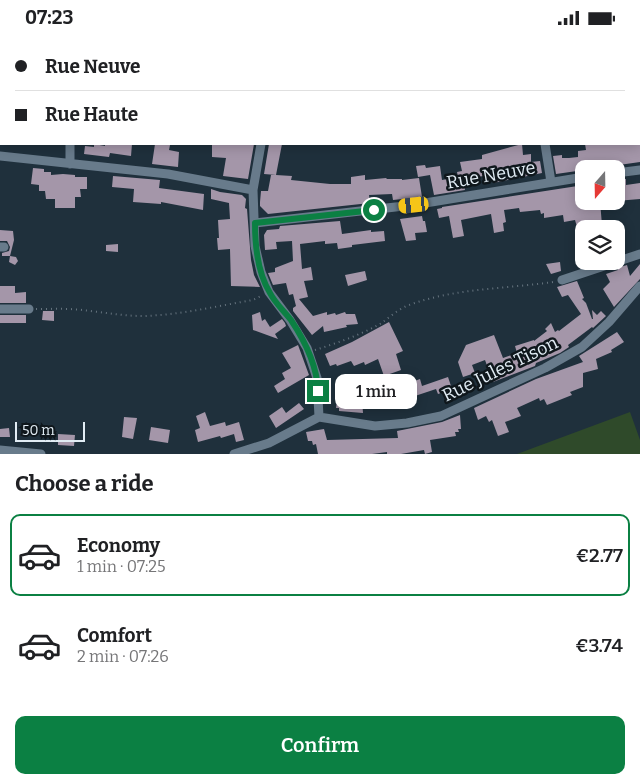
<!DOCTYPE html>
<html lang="en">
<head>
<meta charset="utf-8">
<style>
  body { margin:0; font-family:Bitter,serif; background:#f2f2f2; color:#202124; height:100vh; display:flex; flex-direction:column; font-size:19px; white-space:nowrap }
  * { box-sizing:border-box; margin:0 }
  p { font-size:16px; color:#757577 }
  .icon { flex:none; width:28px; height:28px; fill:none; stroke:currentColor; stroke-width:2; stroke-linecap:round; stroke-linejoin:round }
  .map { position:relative; height:419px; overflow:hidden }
  .sheet { display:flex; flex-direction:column; background:#fff; flex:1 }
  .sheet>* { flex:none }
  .banner { position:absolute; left:0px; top:0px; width:640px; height:110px; box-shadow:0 2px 12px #0003; display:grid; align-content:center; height:110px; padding:0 15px; background:#fff }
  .needle { width:32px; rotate:200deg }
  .fabs { position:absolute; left:575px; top:125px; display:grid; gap:10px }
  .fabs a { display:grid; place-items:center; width:50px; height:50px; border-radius:10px; background:#fff; box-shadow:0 2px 12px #0003; font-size:25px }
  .scale { position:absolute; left:15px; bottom:12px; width:70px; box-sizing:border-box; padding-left:5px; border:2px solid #e1ecf4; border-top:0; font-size:14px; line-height:18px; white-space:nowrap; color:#e1ecf4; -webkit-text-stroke:4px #0f171c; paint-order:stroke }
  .end { position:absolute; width:22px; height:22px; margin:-11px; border:6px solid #0b8043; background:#fff; box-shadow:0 0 0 2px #fff }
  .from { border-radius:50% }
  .bubble { position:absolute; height:35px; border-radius:10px; background:#fff; box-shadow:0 2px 12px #0003; font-size:16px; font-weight:600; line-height:35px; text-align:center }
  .car { position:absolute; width:15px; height:30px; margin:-15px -8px; border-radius:6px; box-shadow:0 0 4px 1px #0007; background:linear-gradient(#f5c518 24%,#345 0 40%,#f5c518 0 76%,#345 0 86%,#f5c518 0) }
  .banner b { display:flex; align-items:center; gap:18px; height:48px; font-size:19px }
  .banner b+b { border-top:1px solid #e0e0e0 }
  .banner i { width:12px; height:12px; background:#202124 }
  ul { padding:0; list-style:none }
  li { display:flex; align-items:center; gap:15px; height:82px; margin:0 10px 8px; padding:0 5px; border:2px solid transparent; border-radius:10px }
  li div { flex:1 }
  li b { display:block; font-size:19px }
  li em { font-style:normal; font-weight:600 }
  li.current { border-color:#0b8043 }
  li>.icon { width:45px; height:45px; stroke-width:1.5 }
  h2 { padding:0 15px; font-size:22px; line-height:60px }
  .action { display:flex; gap:10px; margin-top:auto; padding:10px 15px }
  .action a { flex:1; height:58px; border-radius:10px; background:#0b8043; color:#fff; font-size:20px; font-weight:600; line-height:58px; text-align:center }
  .status { display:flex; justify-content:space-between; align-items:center; height:35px; padding:0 25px; background:#fff; direction:ltr }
  .status svg { height:14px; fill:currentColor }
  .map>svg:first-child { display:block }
  .green { fill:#2f4a2a }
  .building { fill:#a496a9 }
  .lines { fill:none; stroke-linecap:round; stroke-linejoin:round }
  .path { stroke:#65737e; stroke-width:2; stroke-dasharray:1 4; stroke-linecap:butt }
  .minor { stroke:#687b8b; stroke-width:9 }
  .route { stroke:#0b8043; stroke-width:6 }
  .labels { text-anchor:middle; stroke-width:5; stroke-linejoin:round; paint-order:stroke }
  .street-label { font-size:18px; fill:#e1ecf4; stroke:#0f171c }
</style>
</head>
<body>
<div class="status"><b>07:23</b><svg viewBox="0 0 49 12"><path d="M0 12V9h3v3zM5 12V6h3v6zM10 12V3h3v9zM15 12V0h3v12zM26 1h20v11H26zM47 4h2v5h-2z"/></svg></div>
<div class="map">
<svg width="640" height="419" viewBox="0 0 640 419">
  <rect width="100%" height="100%" fill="#1f303c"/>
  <path class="green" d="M630,377l10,28v14h-123z"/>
  <path class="building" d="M94,109l11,2v-2h27l-1,12 -21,-3 -1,4 -25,-3 1,-8 9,1z
    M155,109l15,1 -1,5 10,2 -1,15 -26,-3z
    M212,109h42l-6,35 -25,-3 3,-18 -14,-1z
    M269,109h13l-6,31 16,1 -1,4 39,4h21v-7l14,-2v5l21,-2 1,1h15v1l17,-2 3,19 -29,3 -1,-6 -23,1 1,8 -102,11 -8,-8v-4l1,-11h7l3,-16h5l-12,-1z
    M522,109l1,11 8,-1v8l9,-1 2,12 -49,10 -1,-8 -16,2v3l-13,2 2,8 -31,5 -4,-20 -12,2 -2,-11 9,-1 1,3 14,-2 2,14 16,-3 -1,-5 5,-1 -2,-9 22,-3v-4z
    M585,109h55v18l-84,12 -3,-18 9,-1v3h7l9,-1v-6l8,-1z
    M33,133l11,1v3h7v3l12,-1 12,1v2h12v12h-7l1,8h-6v11h-20v-9h-9l-1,-8h-6v-6l-8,-1z
    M113,141l47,4 -1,8 45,6 -1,16 -42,-8v2l-28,-2 1,-13 -22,-2z
    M626,144v6l14,-2v16l-24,2v-21z
    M584,150v16h16l2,24 -25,2 -2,-7 -11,2 -1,-7 -19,3v-5l-3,1 -1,-4 -20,2 -1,-4 -15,2 2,12 -3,1 1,8 -10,2 -3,-19 -30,6 3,16 -11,2 -4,-22 -10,2 -2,-9 5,-1v-1z
    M211,154l9,3 22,3 4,4 -1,9 2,1 4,51 3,15 6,12 -29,-1 -1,-37 -12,1 -1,-12h2l-1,-18 12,-1 -1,-16 -18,-4z
    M422,181l1,5h2l2,11 -12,1 1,7 -10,1 -6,-22z
    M340,186l2,13 29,-4v2l13,-1 1,10 -33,4v2l-14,2 -1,-6 -12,1v-3l-25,3 2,25 9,-2 2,13 -9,1 4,16 -9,2 14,17 14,-4v3l8,-2 1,2 9,-3 1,2h9l3,10 -12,1 1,2 -23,5 -1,-6 -11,9 -19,-24v-3l3,-2 -3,-12 -4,1 -3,-12 -13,2 -5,-12 7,-1v-4l18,-7 -1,-20 -16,1 1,7 -12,1 -1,-15 3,-5 12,-1 1,-3z
    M0,195l13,1 1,9 -4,16 6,1 2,4 -3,4 -6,-3 1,-6h-8v-3l7,-2 1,-4 -3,-6h-7z
    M118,209v8l-12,-1v-6z
    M560,227l1,9 -10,3 -5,-10z
    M640,229v15l-26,28 -11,-18 7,-7 -4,-8 12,-4 -1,-2 10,-3 3,11z
    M365,236l2,9 -19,6 -3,-11z
    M577,246l7,17 -2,1 4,4 6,16h1l-1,-9 5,5 4,-4 5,5 -13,12 -1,-1 -24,18 1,2 -9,6 -24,10 -1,3 -42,16 -8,-22 -13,5 3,8 -12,4 -5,-15 8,-17 28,-10 9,23 14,-5 -2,-7 19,-6v1l13,-10 -2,-2 6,-6 4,9 3,-2 1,1 22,-17 -13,-19 -6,2 -5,-10z
    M0,251h15v7l11,-1v11h-26z
    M43,276h11v10l-12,-1z
    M260,277l2,9 3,-2 5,8 12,-8 3,4 1,3 -11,8 3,5 -25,-9 -1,-15z
    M0,280h26v8h-26z
    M389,287l14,29 -7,3 5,16 -17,6 -6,-17 -13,6 -1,-3 -10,4 -3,-5 -14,5 -1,-2 -6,2 -5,-12 27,-12z
    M617,297l7,10 -13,8 1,2 -16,7 2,10 -15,4v14l-13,5 2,3 -25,10 -3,-6 -4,2 -1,-3 -22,10 4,8 -16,6 4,10 -11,4 -6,-16 -3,2 -3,-6 -8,4 -4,-12 62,-29 47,-17 -4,-6z
    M298,310l11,30 -31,18 -4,-7 11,-7 -3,-6 9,-5 -9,-15z
    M448,342l4,12 -14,5 -2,-5 -27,9 1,4 -8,3 -6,-17 24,-9 2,7z
    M337,365h25l1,13 -24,-2v-3h-3z
    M299,368l5,6 -28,19 -7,-12 13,-9 4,6z
    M205,377l5,14 15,-4 1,4 13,-4 5,18 -8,2 -2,-8 -13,4 -1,-2 -22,6 -3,-12 5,-2 -4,-12z
    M460,380l1,14h-3l1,3h-4l1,4 -26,4 2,12 -7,2 -1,-4 -23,4h-14v-2l-15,2h-54l-2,-10 -3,1 -1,-4h-4l-2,-9 18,-3 3,11 71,-2 -1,-7 45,-9z
    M124,382l13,1 -4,21 -11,-2z
    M151,392l19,3 -2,13 -19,-3z
    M9,393l1,9h-10v-8z
    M58,399l17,1 -1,11 -16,-1z"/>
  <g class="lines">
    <path class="path" d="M36,274c18,0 36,-1 54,2 18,2 35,5 53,5 37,-1 74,-10 110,-16l8,-4
      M315,315c22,-7 45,-15 65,-26 9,-6 18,-15 29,-19 46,-17 96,-16 144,-23"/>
    <path class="minor" d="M59,0l1,1
      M528,0v1
      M278,1v-1
      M0,66l1,-1
      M261,109l-8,46 2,56 6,26 8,20 21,28 17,28 10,30 2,39
      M545,109l6,38
      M0,121l168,18 85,16
      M70,129v-20
      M616,138l24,-3
      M255,188l158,-18 171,-28
      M0,212h4
      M562,245l78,-26
      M0,274h29
      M319,382l56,9 32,-3 34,-7 104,-48 37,-21 27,-25 31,-36
      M0,415l41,4
      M234,419l35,-11 50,-26"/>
  </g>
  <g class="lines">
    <path class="route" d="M318,356c-1,-26 -13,-50 -27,-71 -7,-9 -16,-17 -21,-27 -13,-21 -15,-47 -15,-70l119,-13"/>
  </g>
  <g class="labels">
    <g class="street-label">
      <text transform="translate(491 140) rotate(-10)" y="6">Rue Neuve</text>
      <text transform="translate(500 334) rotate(-26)" y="6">Rue Jules Tison</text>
    </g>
  </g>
</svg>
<div class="fabs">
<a><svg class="needle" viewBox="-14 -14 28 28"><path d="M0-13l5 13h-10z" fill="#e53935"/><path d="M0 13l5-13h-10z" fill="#757577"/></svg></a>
<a><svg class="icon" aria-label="layers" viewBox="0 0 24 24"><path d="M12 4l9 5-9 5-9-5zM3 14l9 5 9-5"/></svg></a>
</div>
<div class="scale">50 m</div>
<i class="end from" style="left:374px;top:175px"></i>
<i class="end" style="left:318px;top:356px"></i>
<div class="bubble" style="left:335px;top:339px;width:82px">1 min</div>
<i class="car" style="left:414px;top:170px;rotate:264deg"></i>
<div class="banner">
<b><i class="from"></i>Rue Neuve</b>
<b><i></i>Rue Haute</b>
</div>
</div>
<section class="sheet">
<h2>Choose a ride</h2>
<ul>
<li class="current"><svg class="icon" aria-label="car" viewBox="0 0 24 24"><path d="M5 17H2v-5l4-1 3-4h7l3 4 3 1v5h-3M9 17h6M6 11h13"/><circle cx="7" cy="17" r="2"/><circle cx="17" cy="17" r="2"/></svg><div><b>Economy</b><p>1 min · 07:25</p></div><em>€2.77</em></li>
<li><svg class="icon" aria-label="car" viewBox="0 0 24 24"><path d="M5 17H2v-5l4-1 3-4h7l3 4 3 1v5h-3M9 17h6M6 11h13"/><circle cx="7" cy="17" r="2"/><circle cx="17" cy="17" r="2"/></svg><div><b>Comfort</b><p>2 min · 07:26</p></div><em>€3.74</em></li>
</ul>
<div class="action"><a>Confirm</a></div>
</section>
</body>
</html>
